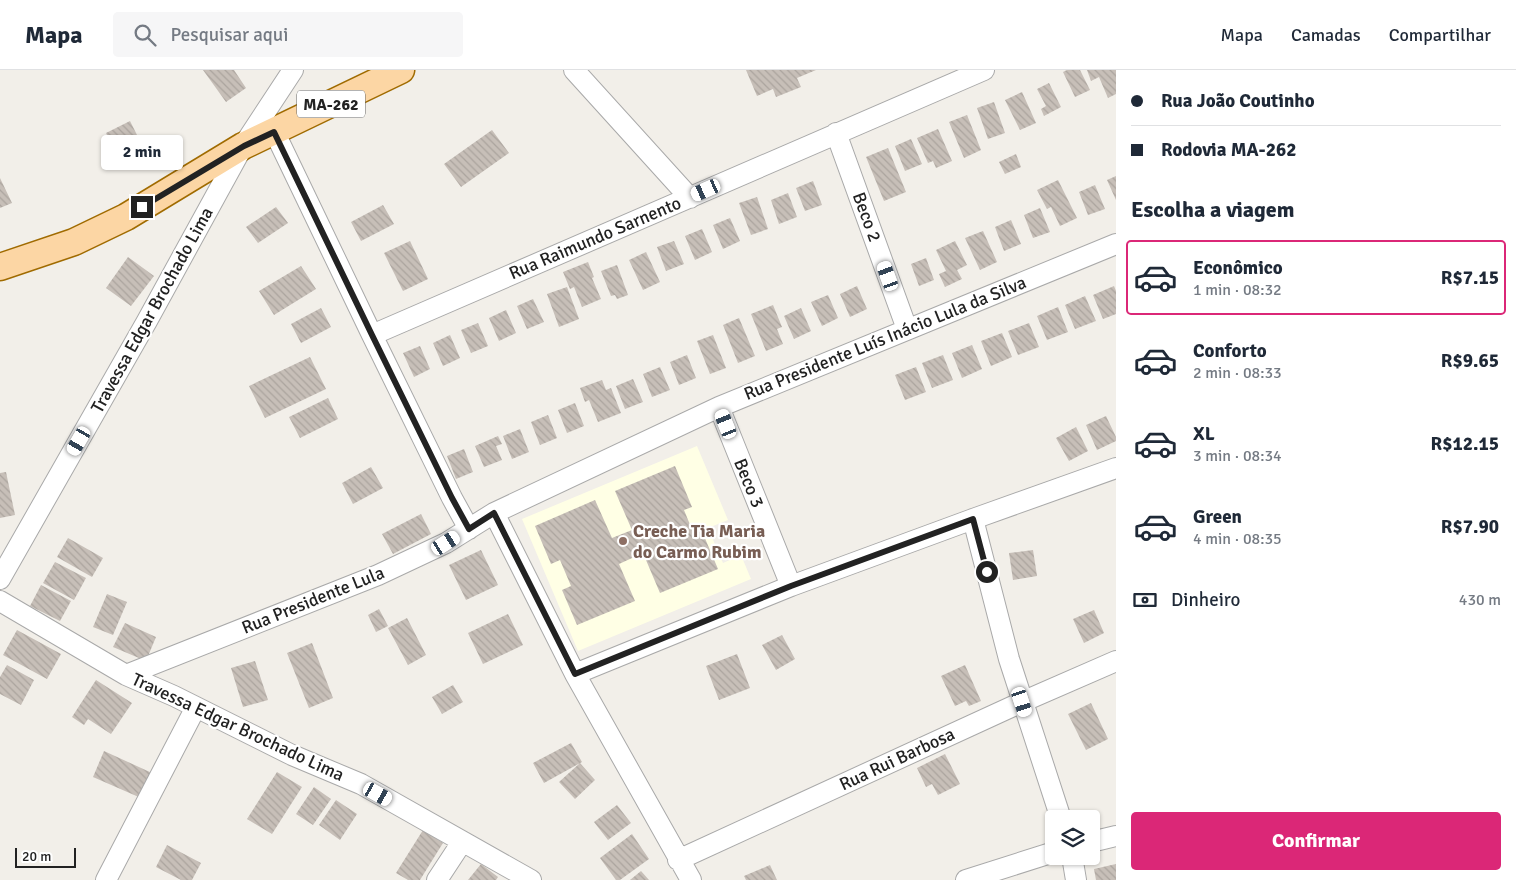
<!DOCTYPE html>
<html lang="pt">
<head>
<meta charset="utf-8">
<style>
  body { margin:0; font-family:Signika,sans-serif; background:#f6f6f7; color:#1f2937; height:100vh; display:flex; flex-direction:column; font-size:19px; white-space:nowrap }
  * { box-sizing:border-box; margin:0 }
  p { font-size:16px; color:#747a83 }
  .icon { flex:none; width:28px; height:28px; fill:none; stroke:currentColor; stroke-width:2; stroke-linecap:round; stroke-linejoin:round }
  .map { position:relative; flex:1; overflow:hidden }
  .panel { display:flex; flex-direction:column; background:#fff; width:400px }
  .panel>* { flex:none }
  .hud { display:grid; align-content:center; height:110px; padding:0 15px; background:#fff }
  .buttons { position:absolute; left:1045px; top:740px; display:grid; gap:10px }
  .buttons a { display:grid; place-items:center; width:55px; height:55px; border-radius:5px; background:#fff; box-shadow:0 1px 4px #0004; font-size:25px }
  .scale { position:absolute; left:15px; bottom:12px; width:61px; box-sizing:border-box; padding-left:5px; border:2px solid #222; border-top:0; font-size:14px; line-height:18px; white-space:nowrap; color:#222; -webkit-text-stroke:4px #fff; paint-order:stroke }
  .end { position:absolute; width:22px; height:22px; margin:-11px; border:6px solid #222; background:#fff; box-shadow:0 0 0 2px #fff }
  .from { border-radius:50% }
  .bubble { position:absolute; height:35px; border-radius:5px; background:#fff; box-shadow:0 1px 4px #0004; font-size:16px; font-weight:700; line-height:35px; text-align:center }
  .car { position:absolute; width:15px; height:30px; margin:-15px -8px; border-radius:6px; box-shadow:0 0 4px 1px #0007; background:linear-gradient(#fff 24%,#345 0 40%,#fff 0 76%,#345 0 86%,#fff 0) }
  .hud b { display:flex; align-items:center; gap:18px; height:48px; font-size:19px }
  .hud b+b { border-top:1px solid #e0e1e3 }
  .hud i { width:12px; height:12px; background:#1f2937 }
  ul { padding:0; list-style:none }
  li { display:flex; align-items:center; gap:15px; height:75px; margin:0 10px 8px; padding:0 5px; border:2px solid transparent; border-radius:5px }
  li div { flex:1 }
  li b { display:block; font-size:19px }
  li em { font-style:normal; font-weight:700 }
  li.on { border-color:#db2777 }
  li>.icon { width:45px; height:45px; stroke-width:1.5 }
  h2 { padding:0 15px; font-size:22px; line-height:60px }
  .pay { display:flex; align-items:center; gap:12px; height:55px; padding:0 15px; font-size:19px }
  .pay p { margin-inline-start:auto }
  .primary-button { display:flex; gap:10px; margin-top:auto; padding:10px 15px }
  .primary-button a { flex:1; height:58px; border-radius:5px; background:#db2777; color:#fff; font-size:20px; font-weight:700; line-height:58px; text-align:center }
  header { display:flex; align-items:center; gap:30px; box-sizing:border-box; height:70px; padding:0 25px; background:#fff; border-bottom:1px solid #e0e1e3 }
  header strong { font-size:24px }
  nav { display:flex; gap:28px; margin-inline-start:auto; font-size:18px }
  .search { width:350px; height:45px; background:#f6f6f7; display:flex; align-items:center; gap:12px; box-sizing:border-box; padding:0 18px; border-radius:5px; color:#747a83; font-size:19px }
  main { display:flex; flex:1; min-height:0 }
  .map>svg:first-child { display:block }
  .education { fill:#ffffe5 }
  .building { fill:url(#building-back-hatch) }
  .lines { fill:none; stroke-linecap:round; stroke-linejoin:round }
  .minor-casing { stroke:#a9a9a9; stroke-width:22 }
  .major-casing { stroke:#a06b00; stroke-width:29 }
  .minor { stroke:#fff; stroke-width:20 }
  .major { stroke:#fcd6a4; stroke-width:26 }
  .route { stroke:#222; stroke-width:6 }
  .education-dot { fill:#8d6e63; stroke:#fff; stroke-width:2 }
  .labels { text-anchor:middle; stroke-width:4.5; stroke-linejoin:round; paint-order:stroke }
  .shield { fill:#fff; stroke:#646464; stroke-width:1 }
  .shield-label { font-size:16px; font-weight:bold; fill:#222 }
  .street-label { font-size:18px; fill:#222; stroke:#fff }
  .education-label { font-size:18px; font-weight:bold; fill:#785e54; stroke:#fff; text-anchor:start }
</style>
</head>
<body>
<header>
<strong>Mapa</strong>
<div class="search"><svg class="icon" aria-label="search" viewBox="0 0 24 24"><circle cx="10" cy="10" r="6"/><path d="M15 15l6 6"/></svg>Pesquisar aqui</div>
<nav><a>Mapa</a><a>Camadas</a><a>Compartilhar</a></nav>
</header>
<main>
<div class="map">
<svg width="1116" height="810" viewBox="0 0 1116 810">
  <defs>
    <pattern id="building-back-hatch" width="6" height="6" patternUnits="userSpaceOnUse" patternTransform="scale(1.25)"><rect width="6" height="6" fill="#c7bfb8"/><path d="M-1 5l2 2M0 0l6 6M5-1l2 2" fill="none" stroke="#aba49e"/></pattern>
  </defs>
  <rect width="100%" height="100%" fill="#f2efe9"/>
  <path class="education" d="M697,376l31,74 -20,8 15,35 18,-8 10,24 -173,72 -56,-132z"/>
  <path class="building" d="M203,0h31l12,18 -20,14z
    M746,0h70l-19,8 4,9 -25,10 -3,-8 -16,7z
    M1067,0h13l10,20 -15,7 -12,-25z
    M1087,0h29v24l-8,4 -9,-21 -8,4z
    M1049,13l12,24 -17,9 -3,-7 5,-3 -9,-17z
    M1022,22l14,31 -16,7 -15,-30z
    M994,32l11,31 -17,6 -11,-31z
    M967,45l14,35 -17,8 -15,-36z
    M130,51l17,34 -25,12 -16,-34z
    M938,59l14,32 -16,7 -3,-7 -5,2 -11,-25z
    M492,60l17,23 -48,34 -17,-23z
    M911,69l11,25 -17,7 -10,-25z
    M888,78l18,44 -22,9 -18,-44z
    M1016,84l5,13 -16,7 -6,-12z
    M1116,106v24l-9,-20z
    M0,108l12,25 -12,5z
    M1058,110l19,38 -17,8 -9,-19 -4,2 -10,-19z
    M813,111l9,24 -17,6 -9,-23z
    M1095,115l10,24 -17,6 -9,-23z
    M788,123l9,24 -18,7 -8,-24z
    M757,127l11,32 -17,6 -12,-32z
    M383,135l11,19 -33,17 -10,-19z
    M276,137l12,16 -30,20 -12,-16z
    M1040,138l10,24 -17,6 -9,-23z
    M730,148l10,23 -17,8 -10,-24z
    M1011,150l10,24 -17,7 -9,-24z
    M702,159l10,23 -17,8 -10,-24z
    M983,161l14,31 -17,8 -15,-32z
    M410,171l18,38 -25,12 -19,-38z
    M674,171l10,23 -18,7 -9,-24z
    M955,171l12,24 -10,5 5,9 -17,8 -6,-13 7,-3 -10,-21z
    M646,182l14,30 -17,8 -14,-30z
    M128,187l26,19 -23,30 -25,-18z
    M926,188l8,22 -15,6 -8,-22z
    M588,192l6,15 -2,1 9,21 -19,8 -8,-20 -4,2 -7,-17z
    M617,195l11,30 -11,4 -2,-4 -4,1 -10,-25z
    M301,196l15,23 -42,26 -15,-24z
    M857,216l10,23 -17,8 -10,-23z
    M1114,216l2,5v23l-13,5 -10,-24z
    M567,217l12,32 -20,8 -12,-33z
    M828,225l10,23 -16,8 -11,-24z
    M1085,226l11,25 -21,8 -10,-24z
    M533,229l11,23 -17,7 -10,-23z
    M773,235l9,22 -5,2 6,15 -17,7 -15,-37z
    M1058,237l10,25 -21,8 -10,-24z
    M321,238l10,19 -30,16 -10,-19z
    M801,238l10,23 -17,8 -10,-23z
    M506,240l10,23 -17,8 -10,-23z
    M739,248l16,38 -17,7 -15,-38z
    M478,253l10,23 -17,7 -10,-23z
    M1029,253l10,24 -21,8 -10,-24z
    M1002,263l10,24 -21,9 -10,-25z
    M450,265l10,23 -17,8 -10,-23z
    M713,265l13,33 -16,6 -13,-33z
    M972,275l10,24 -20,9 -10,-25z
    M420,276l10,23 -16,8 -11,-24z
    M687,285l9,23 -17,7 -9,-23z
    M943,285l10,25 -21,8 -10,-25z
    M310,287l16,32 -61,29 -16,-32z
    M660,297l10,23 -18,7 -9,-23z
    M916,297l10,25 -21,8 -10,-25z
    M633,309l10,23 -18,7 -9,-23z
    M602,310l4,10 5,-2 10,25 -23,9 -9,-22 -4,2 -5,-14z
    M328,328l10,21 -38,19 -11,-21z
    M575,333l9,23 -17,7 -9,-23z
    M548,345l9,23 -17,7 -9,-23z
    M1106,346l10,21v4l-19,9 -11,-25z
    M1076,357l12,24 -19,10 -13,-23z
    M520,359l9,23 -17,7 -9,-23z
    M498,366l4,8 -6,2 6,14 -18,7 -9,-21z
    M464,379l9,23 -17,7 -9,-23z
    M675,396l17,41 -8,3 9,22 8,-3 17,40 -58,24 -17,-40 -24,11 16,37 -58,24 -15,-35 9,-4 -11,-26 -9,4 -16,-38 60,-26 17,38 20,-8 -17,-39z
    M371,397l12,21 -30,16 -11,-21z
    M6,402l9,43 -15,3v-45z
    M421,444l10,20 -38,20 -11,-20z
    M68,468l35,20 -11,19 -35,-20z
    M481,480l17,35 -32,15 -17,-35z
    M1033,480l4,26 -24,4 -4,-27z
    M55,492l31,16 -12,22 -31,-17z
    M41,515l30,16 -11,20 -30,-15z
    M107,524l20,8 -14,33 -20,-8z
    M379,539l9,17 -12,6 -8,-17z
    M1094,540l10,23 -20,10 -11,-24z
    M508,544l15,31 -40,19 -15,-31z
    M407,548l19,37 -18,10 -20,-37z
    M125,553l31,14 -10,24 -33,-14z
    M17,560l44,24 -14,25 -44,-24z
    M782,565l13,24 -19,11 -14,-25z
    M312,573l21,55 -24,10 -22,-55z
    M737,584l13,34 -31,12 -13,-34z
    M255,591l13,39 -25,7 -12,-39z
    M7,595l27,15 -13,25 -21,-11v-17z
    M965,595l16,36 -12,5 -3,-5 -11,5 -14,-30z
    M96,610l36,23 -21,31 -23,-15 -4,6 -12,-8z
    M453,615l10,17 -21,12 -10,-17z
    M1091,633l17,36 -22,11 -18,-36z
    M571,673l11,19 -38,21 -11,-20z
    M104,681l48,22 -11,25 -48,-21z
    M945,684l15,30 -22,11 -6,-11 -6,3 -9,-19z
    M580,693l15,17 -20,19 -16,-17z
    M277,702l25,15 -30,47 -25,-15z
    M314,717l17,12 -18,26 -17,-11z
    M336,730l21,14 -17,26 -21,-15z
    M617,735l14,18 -23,17 -14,-18z
    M423,760l20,13 -23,37h-12l-12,-7z
    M632,764l17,25 -29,21h-4l-16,-22z
    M167,775l34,18 -9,17h-11l-25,-13z
    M481,794l17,13 -2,3h-28z
    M1116,794v16h-20l-2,-11z
    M770,795l7,15h-31l-2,-4z
    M641,801l8,9h-19z"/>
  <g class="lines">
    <defs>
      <path id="minor" d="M574,0l116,128
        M274,61l98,204 80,163 17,31
        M836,63l71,196
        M372,265l612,-265
        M719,337l72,179
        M494,443l81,161 116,206
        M973,449l36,140 52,160
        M0,509l147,-258 96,-175 50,-76
        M0,531l126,74 48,21 118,59 69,29 170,96
        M575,604l216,-88 182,-67 143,-51
        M126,605l252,-100 68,-32 48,-30 225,-106 397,-163
        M1091,772l25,-6
        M1072,786l4,24
        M678,790l344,-158 94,-41
        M106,810l90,-173
        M437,810l25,-38
        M966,810l88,-28"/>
      <path id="major" d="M0,197l74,-25 52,-25 117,-71 158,-76"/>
    </defs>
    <use href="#minor" class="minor-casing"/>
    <use href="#major" class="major-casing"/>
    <use href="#minor" class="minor"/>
    <use href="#major" class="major"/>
  </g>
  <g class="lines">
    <path class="route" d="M142,137l102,-61 30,-14 98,203 80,163 17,31 25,-16 81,161 216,-88 182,-67 14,53"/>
  </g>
  <circle class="education-dot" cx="623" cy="471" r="5"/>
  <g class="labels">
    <rect class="shield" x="297" y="20.5" width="68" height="27" rx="4"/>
    <g class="shield-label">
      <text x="331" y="40">MA-262</text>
    </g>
    <g class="street-label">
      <text transform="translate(867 147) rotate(70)" y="6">Beco 2</text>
      <text transform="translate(595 168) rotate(-23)" y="6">Rua Raimundo Sarnento</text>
      <text transform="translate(152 240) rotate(-61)" y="6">Travessa Edgar Brochado Lima</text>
      <text transform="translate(885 268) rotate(-22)" y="6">Rua Presidente Luís Inácio Lula da Silva</text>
      <text transform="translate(749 413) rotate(68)" y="6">Beco 3</text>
      <text transform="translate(313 530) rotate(-22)" y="6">Rua Presidente Lula</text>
      <text transform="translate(238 657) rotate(25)" y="6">Travessa Edgar Brochado Lima</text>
      <text transform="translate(897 689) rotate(-25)" y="6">Rua Rui Barbosa</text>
    </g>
    <g class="education-label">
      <text x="633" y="467">Creche Tia Maria<tspan x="633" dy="21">do Carmo Rubim</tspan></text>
    </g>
  </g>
</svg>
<div class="buttons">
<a><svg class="icon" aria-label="layers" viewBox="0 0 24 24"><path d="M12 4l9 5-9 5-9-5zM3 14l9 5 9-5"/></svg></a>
</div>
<div class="scale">20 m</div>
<i class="end from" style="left:987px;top:502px"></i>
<i class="end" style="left:142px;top:137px"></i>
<div class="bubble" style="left:101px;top:65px;width:82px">2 min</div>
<i class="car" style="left:706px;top:120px;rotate:246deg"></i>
<i class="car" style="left:888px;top:206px;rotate:340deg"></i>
<i class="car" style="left:726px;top:354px;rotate:338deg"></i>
<i class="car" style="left:79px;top:371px;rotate:210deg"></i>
<i class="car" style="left:446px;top:473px;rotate:58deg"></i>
<i class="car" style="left:1022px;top:632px;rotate:162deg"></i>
<i class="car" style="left:378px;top:724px;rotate:119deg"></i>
</div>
<section class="panel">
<div class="hud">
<b><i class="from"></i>Rua João Coutinho</b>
<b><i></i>Rodovia MA-262</b>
</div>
<h2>Escolha a viagem</h2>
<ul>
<li class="on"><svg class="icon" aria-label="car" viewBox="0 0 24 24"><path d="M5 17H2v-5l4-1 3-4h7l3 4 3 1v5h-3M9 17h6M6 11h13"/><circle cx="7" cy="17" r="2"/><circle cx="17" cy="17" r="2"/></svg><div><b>Econômico</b><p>1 min · 08:32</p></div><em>R$7.15</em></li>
<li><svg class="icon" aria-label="car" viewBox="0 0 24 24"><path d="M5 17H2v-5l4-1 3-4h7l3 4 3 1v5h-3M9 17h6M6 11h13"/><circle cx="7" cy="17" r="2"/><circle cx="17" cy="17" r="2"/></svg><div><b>Conforto</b><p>2 min · 08:33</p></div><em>R$9.65</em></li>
<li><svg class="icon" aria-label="car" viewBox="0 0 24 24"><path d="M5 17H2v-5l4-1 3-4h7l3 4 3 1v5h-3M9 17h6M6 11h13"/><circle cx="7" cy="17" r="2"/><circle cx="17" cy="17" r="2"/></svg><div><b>XL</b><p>3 min · 08:34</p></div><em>R$12.15</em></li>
<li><svg class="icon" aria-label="car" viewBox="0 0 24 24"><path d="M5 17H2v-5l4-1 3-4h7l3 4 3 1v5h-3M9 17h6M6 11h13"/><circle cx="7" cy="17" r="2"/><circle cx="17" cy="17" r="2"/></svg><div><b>Green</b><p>4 min · 08:35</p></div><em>R$7.90</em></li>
</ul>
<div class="pay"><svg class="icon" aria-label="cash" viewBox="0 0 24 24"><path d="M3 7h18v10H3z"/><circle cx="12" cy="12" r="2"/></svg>Dinheiro<p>430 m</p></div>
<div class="primary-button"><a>Confirmar</a></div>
</section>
</main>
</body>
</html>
